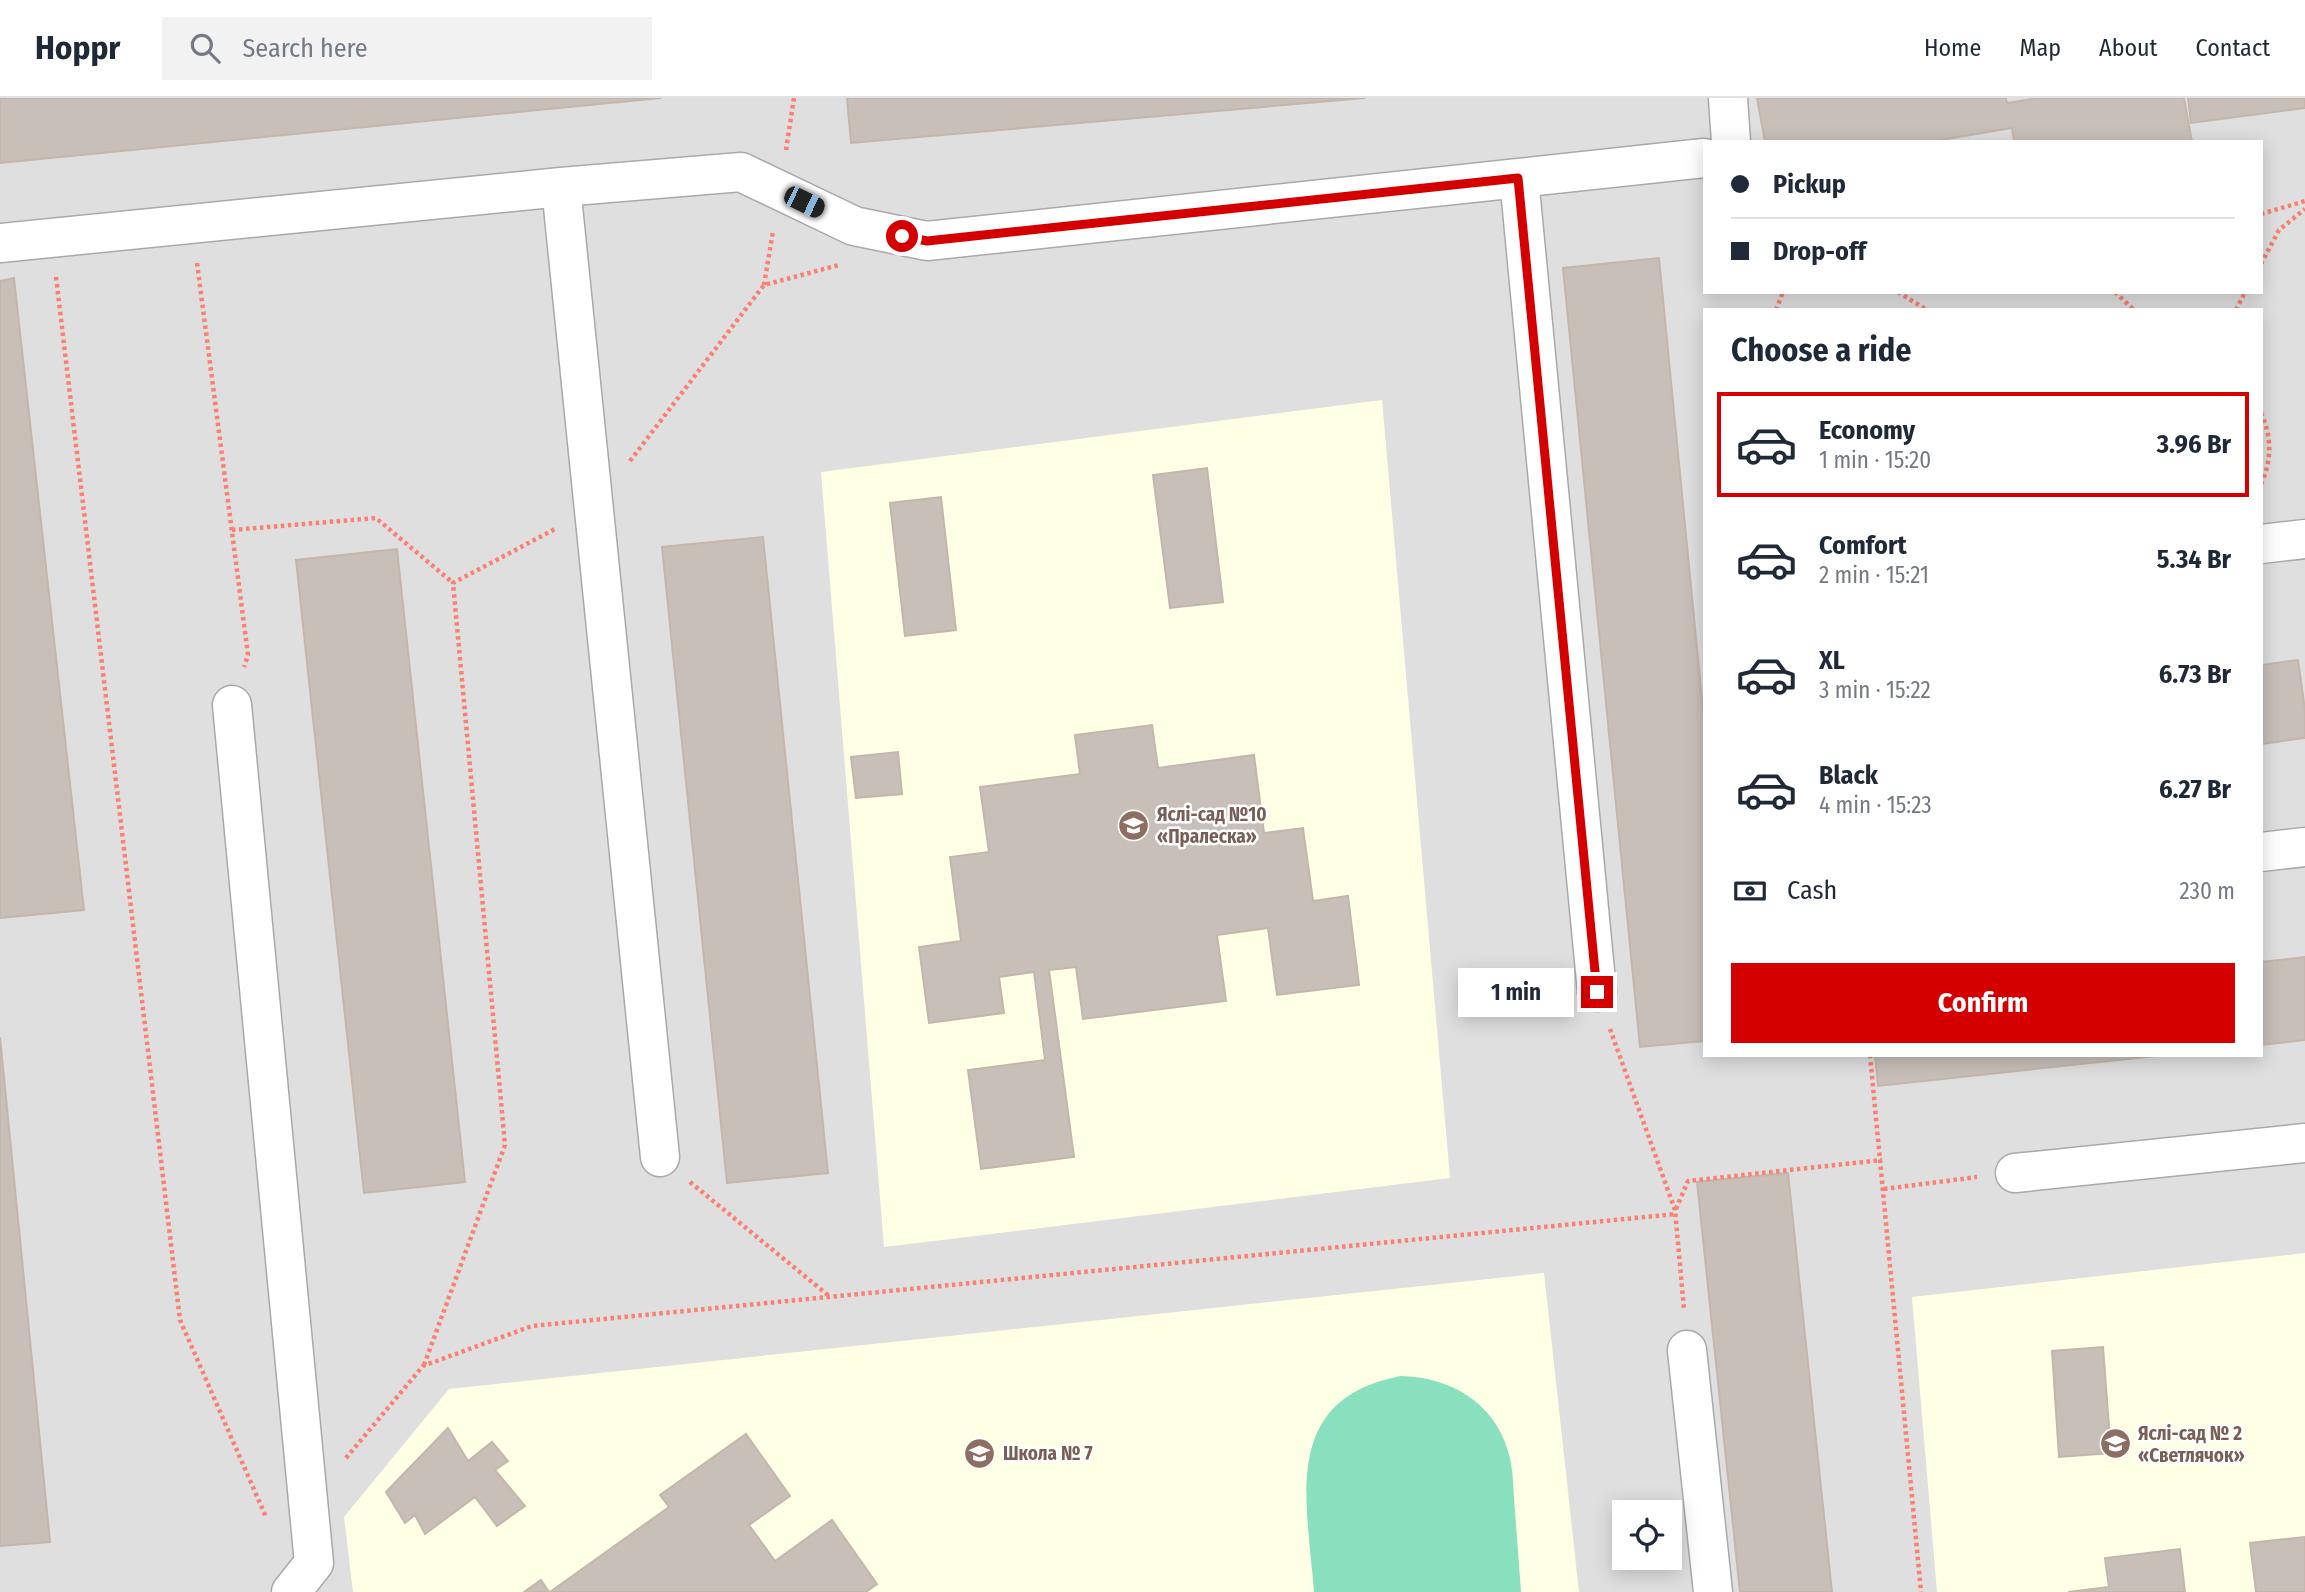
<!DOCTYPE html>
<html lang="en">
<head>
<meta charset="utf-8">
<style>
  body { margin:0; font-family:"Fira Sans Condensed",sans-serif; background:#f2f2f3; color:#1f2937; height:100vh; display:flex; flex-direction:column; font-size:26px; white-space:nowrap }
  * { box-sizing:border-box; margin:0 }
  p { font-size:23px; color:#747a83 }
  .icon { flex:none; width:38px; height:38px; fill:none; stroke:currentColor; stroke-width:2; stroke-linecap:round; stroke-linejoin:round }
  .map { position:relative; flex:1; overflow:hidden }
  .sheet { position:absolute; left:1703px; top:210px; width:560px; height:749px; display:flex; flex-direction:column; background:#fff; border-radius:0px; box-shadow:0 4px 18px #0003 }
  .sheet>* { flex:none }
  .banner { position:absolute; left:1703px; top:42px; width:560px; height:154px; border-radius:0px; box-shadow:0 4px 18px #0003; display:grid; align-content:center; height:154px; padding:0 28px; background:#fff }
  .buttons { position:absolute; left:1612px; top:1402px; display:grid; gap:14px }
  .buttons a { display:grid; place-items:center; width:70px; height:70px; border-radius:0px; background:#fff; box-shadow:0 4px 18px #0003; font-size:35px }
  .end { position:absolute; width:32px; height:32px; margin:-16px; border:9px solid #d40000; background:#fff; box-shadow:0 0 0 4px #fff }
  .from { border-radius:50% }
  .bubble { position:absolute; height:49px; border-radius:0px; background:#fff; box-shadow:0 4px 18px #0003; font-size:23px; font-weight:700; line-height:49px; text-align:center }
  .car { position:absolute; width:21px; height:42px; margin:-21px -10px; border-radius:9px; box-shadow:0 0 5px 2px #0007; background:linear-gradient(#222 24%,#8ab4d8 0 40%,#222 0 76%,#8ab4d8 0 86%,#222 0) }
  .banner b { display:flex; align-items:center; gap:24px; height:66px; font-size:26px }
  .banner b+b { border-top:2px solid #e0e1e3 }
  .banner i { width:18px; height:18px; background:#1f2937 }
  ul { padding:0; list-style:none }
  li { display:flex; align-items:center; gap:21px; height:105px; margin:0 14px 10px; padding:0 14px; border:4px solid transparent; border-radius:0px }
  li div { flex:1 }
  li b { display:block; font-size:26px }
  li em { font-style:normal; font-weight:700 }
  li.selected { border-color:#d40000 }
  li>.icon { width:63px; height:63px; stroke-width:1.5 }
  h2 { padding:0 28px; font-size:32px; line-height:84px }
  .pay { display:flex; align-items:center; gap:18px; height:77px; padding:0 28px; font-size:26px }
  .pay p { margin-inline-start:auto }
  .button { display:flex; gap:14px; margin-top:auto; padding:14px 28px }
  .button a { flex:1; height:80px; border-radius:0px; background:#d40000; color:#fff; font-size:28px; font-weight:700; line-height:80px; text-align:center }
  header { display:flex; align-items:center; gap:42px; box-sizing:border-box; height:98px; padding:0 35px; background:#fff; border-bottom:2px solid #e0e1e3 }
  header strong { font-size:33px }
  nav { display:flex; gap:38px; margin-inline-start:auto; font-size:24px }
  .search { width:490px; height:63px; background:#f2f2f3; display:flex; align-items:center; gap:18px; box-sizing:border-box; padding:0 24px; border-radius:0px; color:#747a83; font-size:26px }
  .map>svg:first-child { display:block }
  .residential { fill:#e0dfdf; fill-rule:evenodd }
  .education { fill:#ffffe5 }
  .pitch { fill:#88e0be }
  .building { fill:#c7bfb8; stroke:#c4b6ab; stroke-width:2 }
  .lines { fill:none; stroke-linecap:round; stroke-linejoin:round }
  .minor-casing { stroke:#a9a9a9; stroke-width:41 }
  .path { stroke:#fa8072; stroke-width:4.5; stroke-dasharray:3.5 3.5; stroke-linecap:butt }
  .minor { stroke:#fff; stroke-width:38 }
  .route { stroke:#d40000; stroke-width:9 }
  .labels { text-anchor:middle; stroke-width:5; stroke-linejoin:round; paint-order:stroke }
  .education-label { font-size:19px; font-weight:bold; fill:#785e54; stroke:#fff; text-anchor:start }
</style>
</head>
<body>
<header>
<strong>Hoppr</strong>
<div class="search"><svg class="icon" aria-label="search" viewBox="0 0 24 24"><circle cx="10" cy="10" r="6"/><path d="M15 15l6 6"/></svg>Search here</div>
<nav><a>Home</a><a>Map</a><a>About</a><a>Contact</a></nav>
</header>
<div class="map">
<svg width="2305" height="1494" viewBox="0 0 2305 1494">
  <rect width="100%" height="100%" fill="#f2efe9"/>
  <path class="residential" d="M0,0h2305v1494h-2305zM1704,44h557v150h-557zM1704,212h557v745h-557zM1624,1414h46v46h-46z"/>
  <path class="education" d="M1382,302l68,778 -566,69 -63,-775z
    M2305,1155v339h-368l-25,-295z
    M1544,1175l35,319h-1226l-9,-75 105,-128z"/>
  <path class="pitch" d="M1401,1278c48,1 93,26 107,75 6,19 5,40 7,60 2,27 4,54 6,81h-207c-7,-92 -34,-193 87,-216z"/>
  <path class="building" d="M0,0h661l-661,65z
    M847,0h518l-514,45z
    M1757,0h249l1,5 32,-5h145l8,44h-178l-2,-14 -83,14h-164z
    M2188,0h117v10l-114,15z
    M1659,160l45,462v321l-64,6 -77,-779z
    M14,180l70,632 -84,8v-637z
    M1207,370l16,134 -53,6 -17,-133z
    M941,399l15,133 -51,6 -15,-133z
    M763,439l65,636 -101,10 -65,-636z
    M397,451l68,633 -101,11 -68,-633z
    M2298,562l7,50v28l-44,6v-79z
    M1152,627l6,43 96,-13 10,78 39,-5 10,73 35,-5 11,89 -82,10 -9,-67 -51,7 9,66 -143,18 -7,-52 -27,3 25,187 -93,12 -13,-99 77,-10 -11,-88 -35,5 5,36 -75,10 -10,-76 42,-6 -11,-84 39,-5 -9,-65 100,-13 -5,-39z
    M898,654l4,42 -46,4 -5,-41z
    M2305,859v83l-44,5v-83z
    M0,939l50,505 -50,4z
    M1875,957h290l-287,31z
    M1788,1075l44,419h-92l-43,-410z
    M2103,1249l8,106 -52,4 -7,-106z
    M448,1330l20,33 24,-19 16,19 -13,9 30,36 -28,20 -22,-29 -50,37 -10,-19 -10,8 -19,-31z
    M746,1336l44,62 -41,29 26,36 57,-41 45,64 -11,8h-316l119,-85 -9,-12z
    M2305,1439v55h-49l-6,-49z
    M2180,1451l5,43h-117l41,-5 -4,-29z
    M541,1482l8,12h-25z"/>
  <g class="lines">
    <defs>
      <path id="minor" d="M1728,0l3,44
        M561,89l180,-15 113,54 73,15 592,-63
        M0,145l561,-56 99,970
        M2261,446l44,-5
        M232,607l82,858 -23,29
        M2261,754l44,-5
        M1597,894l-78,-814 185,-20
        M2015,1075l290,-30
        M1687,1252l26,242"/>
    </defs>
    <use href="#minor" class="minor-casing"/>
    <path class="path" d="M786,52l8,-52
      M2261,116l44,-13
      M197,165l51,392 -4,12
      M2261,166l18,-34 26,-21
      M56,179l124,1043 86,197
      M764,187l9,-54
      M1898,194l29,18
      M2115,194l19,18
      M1776,212l7,-18
      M2236,212l9,-18
      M2261,315c11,24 11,47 0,71
      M630,363l134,-176 75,-20
      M232,432l144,-12 77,65
      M1610,931l65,181 9,99
      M1870,957l51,537
      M690,1084l139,114
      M1884,1091l93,-12
      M1676,1111l12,-28 194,-21
      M424,1267l81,-220 -52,-562 102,-54
      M346,1360l77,-92 109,-40 1144,-112"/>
    <use href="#minor" class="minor"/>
  </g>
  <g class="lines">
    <path class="route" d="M902,138l25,5 591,-63 79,814"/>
  </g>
  <defs>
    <symbol id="school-disc" viewBox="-11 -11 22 22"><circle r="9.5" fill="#8d6e63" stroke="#fff"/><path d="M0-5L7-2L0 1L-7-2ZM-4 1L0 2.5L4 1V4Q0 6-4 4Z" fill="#fff"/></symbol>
  </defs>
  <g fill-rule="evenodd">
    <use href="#school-disc" x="1116" y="710" width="35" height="35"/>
    <use href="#school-disc" x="2098" y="1328" width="35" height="35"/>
    <use href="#school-disc" x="962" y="1338" width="35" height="35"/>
  </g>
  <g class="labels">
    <g class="education-label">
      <text x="1157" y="723">Яслі-сад №10<tspan x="1157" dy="22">«Пралеска»</tspan></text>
      <text x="2138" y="1342">Яслі-сад № 2<tspan x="2138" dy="22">«Светлячок»</tspan></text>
      <text x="1003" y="1362">Школа № 7</text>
    </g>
  </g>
</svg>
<div class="buttons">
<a><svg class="icon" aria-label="locate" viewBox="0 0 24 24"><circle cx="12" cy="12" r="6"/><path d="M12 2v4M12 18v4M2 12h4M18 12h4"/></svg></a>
</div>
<i class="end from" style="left:902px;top:138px"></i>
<i class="end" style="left:1597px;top:894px"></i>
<div class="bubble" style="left:1458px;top:870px;width:116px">1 min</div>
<i class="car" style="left:804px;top:104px;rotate:116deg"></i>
<div class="banner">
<b><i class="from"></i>Pickup</b>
<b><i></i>Drop-off</b>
</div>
<section class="sheet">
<h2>Choose a ride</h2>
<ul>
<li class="selected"><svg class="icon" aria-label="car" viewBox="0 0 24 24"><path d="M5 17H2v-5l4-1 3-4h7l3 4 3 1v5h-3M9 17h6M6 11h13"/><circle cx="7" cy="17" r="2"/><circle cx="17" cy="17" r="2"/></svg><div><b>Economy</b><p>1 min · 15:20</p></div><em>3.96 Br</em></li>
<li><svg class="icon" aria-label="car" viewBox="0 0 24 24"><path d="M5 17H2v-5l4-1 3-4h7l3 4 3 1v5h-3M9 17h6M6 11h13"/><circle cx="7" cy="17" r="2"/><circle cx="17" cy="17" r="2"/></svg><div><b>Comfort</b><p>2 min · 15:21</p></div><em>5.34 Br</em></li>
<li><svg class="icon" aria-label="car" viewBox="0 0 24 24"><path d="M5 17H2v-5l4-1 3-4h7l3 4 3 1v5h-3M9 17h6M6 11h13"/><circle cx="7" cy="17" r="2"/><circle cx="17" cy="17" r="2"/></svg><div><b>XL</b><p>3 min · 15:22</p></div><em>6.73 Br</em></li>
<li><svg class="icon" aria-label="car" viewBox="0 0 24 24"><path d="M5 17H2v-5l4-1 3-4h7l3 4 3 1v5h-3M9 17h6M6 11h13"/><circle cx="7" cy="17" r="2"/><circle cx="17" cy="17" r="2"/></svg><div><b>Black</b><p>4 min · 15:23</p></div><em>6.27 Br</em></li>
</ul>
<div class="pay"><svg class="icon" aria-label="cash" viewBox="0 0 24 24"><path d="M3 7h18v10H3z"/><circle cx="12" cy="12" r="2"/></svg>Cash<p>230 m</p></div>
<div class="button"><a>Confirm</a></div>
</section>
</div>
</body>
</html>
